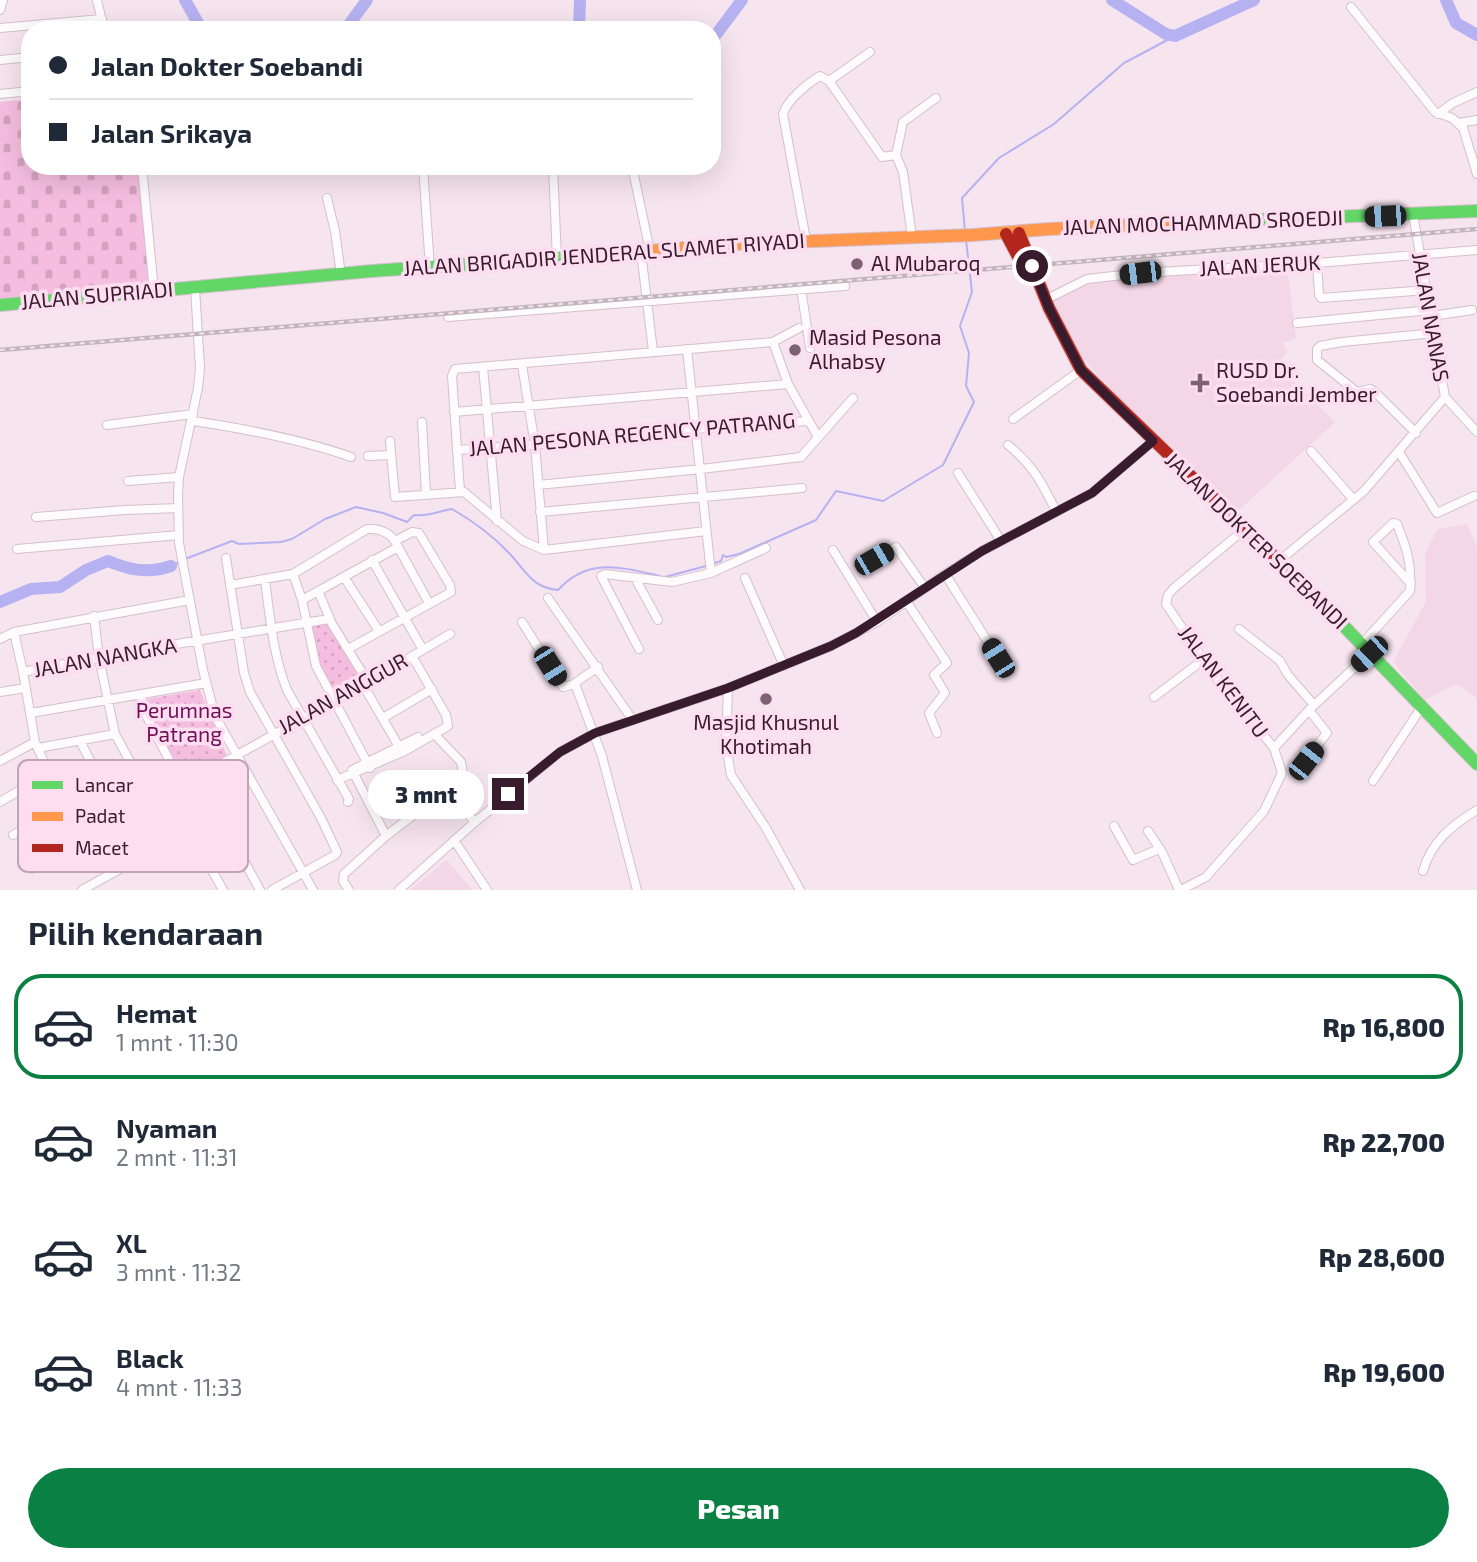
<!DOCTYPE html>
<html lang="id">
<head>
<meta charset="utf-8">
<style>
  body { margin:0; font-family:"Exo 2",sans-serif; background:#f2f2f3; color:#1f2937; height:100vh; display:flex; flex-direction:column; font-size:26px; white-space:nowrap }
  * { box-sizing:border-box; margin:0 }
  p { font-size:23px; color:#747a83 }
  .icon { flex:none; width:38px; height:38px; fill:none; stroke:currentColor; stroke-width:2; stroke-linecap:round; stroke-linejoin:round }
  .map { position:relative; height:890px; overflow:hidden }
  .panel { display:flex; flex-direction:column; background:#fff; flex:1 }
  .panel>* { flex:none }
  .guide { position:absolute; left:21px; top:21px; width:700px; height:154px; border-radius:28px; box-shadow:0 7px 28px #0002; display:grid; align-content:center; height:154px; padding:0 28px; background:#fff }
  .end { position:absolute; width:32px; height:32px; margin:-16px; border:9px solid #391b2e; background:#fff; box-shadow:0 0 0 4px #fff }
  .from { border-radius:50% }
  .bubble { position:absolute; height:49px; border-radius:24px; background:#fff; box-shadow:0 7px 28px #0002; font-size:23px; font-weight:800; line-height:49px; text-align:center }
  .car { position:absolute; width:21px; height:42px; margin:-21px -10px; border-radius:9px; box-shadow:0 0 5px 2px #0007; background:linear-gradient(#222 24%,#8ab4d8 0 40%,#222 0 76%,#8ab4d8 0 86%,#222 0) }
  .guide b { display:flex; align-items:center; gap:24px; height:66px; font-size:26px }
  .guide b+b { border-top:2px solid #e0e1e3 }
  .guide i { width:18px; height:18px; background:#1f2937 }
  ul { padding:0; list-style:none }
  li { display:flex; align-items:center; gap:21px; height:105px; margin:0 14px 10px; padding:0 14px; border:4px solid transparent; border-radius:28px }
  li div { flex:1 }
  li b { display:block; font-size:26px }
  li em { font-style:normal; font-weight:800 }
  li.selected { border-color:#0b8043 }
  li>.icon { width:63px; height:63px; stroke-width:1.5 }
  h2 { padding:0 28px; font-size:32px; line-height:84px }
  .action { display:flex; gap:14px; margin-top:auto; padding:14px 28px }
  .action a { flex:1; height:80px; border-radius:42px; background:#0b8043; color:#fff; font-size:28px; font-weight:800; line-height:80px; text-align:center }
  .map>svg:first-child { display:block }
  .built { fill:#f3d7e7 }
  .grass { fill:url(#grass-dots) }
  .cemetery { fill:url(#cemetery-stones) }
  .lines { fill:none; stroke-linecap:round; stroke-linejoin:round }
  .stream { stroke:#b6b2f1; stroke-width:2 }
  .river { stroke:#b6b2f1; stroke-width:12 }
  .street-casing { stroke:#d5bfcd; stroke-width:10 }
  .fast-casing { stroke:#d5bfcd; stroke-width:14 }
  .slow-casing { stroke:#d5bfcd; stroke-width:14 }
  .jam-casing { stroke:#d5bfcd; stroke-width:14 }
  .street { stroke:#fefbfd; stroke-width:8 }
  .fast { stroke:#63d668; stroke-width:12 }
  .slow { stroke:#ff974d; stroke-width:12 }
  .jam { stroke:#b3261e; stroke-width:12 }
  .rail-casing { stroke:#beb7bb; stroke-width:4.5 }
  .rail { stroke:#fdddf0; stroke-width:2; stroke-dasharray:5; stroke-linecap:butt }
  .route { stroke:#391b2e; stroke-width:9 }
  .poi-dot { fill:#7b6172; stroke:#fdddf0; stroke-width:2.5 }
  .labels { text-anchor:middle; stroke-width:7; stroke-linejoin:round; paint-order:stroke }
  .street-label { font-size:21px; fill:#391b2e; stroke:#fdddf0 }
  .poi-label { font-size:21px; fill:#391b2e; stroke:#fdddf0; text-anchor:start }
  .park-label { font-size:21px; fill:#701056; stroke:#fdddf0 }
  .key { fill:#fdddf0; stroke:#c2a3b6; stroke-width:2 }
  .key-label { font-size:19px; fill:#391b2e }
</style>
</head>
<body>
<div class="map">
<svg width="1477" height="890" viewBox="0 0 1477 890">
  <defs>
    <pattern id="grass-dots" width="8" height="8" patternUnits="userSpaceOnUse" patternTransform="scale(1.75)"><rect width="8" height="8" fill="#f5bee0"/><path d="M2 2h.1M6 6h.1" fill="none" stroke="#d3a3c0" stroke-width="1.8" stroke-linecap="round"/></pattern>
    <pattern id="cemetery-stones" width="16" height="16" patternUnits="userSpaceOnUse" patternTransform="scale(1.75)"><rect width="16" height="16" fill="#f5bee0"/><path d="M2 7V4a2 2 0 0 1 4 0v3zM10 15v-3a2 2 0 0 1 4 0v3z" fill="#d3a3c0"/></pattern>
  </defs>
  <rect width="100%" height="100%" fill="#f6e4ef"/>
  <path class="built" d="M1287,266l9,72 -13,5 5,9 -12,12 59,58 -97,89 -116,-109 -41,-46 -28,-57 29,-14 74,-10z
    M1467,524l10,24v150l-21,-14 -31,16 -32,-38 33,-60 -1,-49 13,-24z
    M447,860l25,30h-62z"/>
  <path class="grass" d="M330,620l37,62 -34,19 -17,-36 -10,-42z
    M200,690l27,66 -43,25 -33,-59 -4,-23z"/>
  <path class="cemetery" d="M30,99v67h108l12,120 -150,13v-197z"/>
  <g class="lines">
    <path class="stream" d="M965,231l-3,-33 37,-40 55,-34 70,-61 51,-27
      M185,559l47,-18 7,3 42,-2 11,-3 33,-20 31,-12 27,6 24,9 7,-7c12,2 25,-4 38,-6 19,11 41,27 56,43 17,17 23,36 50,38 30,-33 62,-23 102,-14
      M712,564l9,-3 2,-6 3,2 13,-3 77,-34 20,-29 47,10 60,-36 31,-63 -8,-16 3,-33 -9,-27 12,-34 -6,-52
      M171,566l9,-4
      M665,577l41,-11"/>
    <path class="river" d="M185,0l17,30
      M1112,0l54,34 9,2 79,-36
      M1446,0l10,23 21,12
      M345,30l22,-30
      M579,30l1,-30
      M712,40l30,-40
      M0,602l31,-13 29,-2 26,-17 22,-9c22,9 40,13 63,5"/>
    <defs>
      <path id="street" d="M97,0l7,30
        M1351,7l84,105 17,6 11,10 14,46
        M0,10l3,-10
        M0,28l102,-9
        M0,60l30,-3
        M829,81l41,-29
        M0,94l30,-3
        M1438,114l15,-11 24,-11
        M1459,123l18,-3
        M142,166l12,125
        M423,166l7,102
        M553,166l4,93
        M632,166l18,85
        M327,198l8,33 6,44
        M912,237l-9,-65 -7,-17 7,-33 33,-24
        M806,240l-23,-126c4,-14 25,-31 37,-38l9,5 53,76 14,-2
        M641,252l12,99
        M1317,263l2,32 2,3 106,-8
        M195,288l5,80 -2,20 -19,89 -1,18 1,48 24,127 12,46 98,174
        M801,288l9,60
        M1047,299l40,-20 53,-6 177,-10 160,-13
        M1432,316l40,-6
        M448,317l397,-31
        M1297,323l133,-13
        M773,342l15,42 30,53
        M687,349l24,224
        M522,365l13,80 9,105 162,-19
        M483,367l14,154
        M1445,397l32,35
        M454,412l334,-28
        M1013,419l68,-49
        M193,421c54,8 107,18 158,36
        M422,422l4,72
        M107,425l86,-11
        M1416,433l-42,-42 -4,-2 -13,3 -40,-32v-11l3,-3 22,-4 93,-9
        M390,441l5,56 69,-5 59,49 21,9
        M1008,445c25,20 34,38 48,66
        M457,450l157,-11 81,-10 112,-8
        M1311,451l42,48
        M1399,452l38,61 37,-17
        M368,456l23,-1
        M958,473l43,68
        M128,481l51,-4
        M538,485l163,-16 100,-12 52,-59
        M460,491l-8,-115 3,-7 318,-27 26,-14
        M540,512l262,-24
        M36,517l89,-7 53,-2
        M17,549l162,-14
        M833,550l44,72
        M226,558l18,115 6,19 71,126 16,34 -2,3 -63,35
        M875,559l21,-12 29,41
        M372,560l51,90
        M1280,560l84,-69 81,-94 -32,-183
        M293,574l9,26 14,66 54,102
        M945,574l53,84
        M344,577l35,54
        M635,578l23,42
        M745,578l39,88
        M265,580c5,37 8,75 22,110l62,109 -1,3
        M230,585l63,-11 74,-45c14,-1 26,5 31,18
        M318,591l12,28
        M548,598l84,121
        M302,600l96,-53 31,56
        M906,601l41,62 -13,12 11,18 -16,20 8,20
        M94,616l5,42 16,76 37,68
        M522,622l41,65 12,-3 27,72 35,134
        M1239,629l41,32 8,14 26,30
        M14,632l9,40
        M0,639l14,-7 176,-32
        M1361,645l49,-54c2,-27 -3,-42 -13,-67l-4,-1 -20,19 38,42
        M348,649l103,-57 -1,-7 -31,-52 -7,-1 -17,9
        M639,649l-38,-73 4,-2 67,8 39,-9 55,-25
        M575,683l23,-16
        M363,685l38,65
        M728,688l-2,57 5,30 35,53 34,62
        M0,692l26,-4
        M140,694l7,23 35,68
        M1154,697l49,-37
        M31,713l175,-30
        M383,718l49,-29
        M80,741l60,117 -58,32
        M38,748l77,-14
        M1274,748l35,-38 60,-56
        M0,761l35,-19
        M1305,761l22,-28 -18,-23
        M198,777l62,113
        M337,780l66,-28 45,-26 -2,-11 -34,-59
        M1373,781l48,-73
        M446,790l29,32
        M169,793l54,97
        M0,802l49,-29
        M143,808l32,54
        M1114,826l19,34 26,-11
        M1148,831l14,21 17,38
        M13,835l54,-31
        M386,836l-34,-66 66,-33
        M86,839l-37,-66 -14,-31 -12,-70 93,-18 213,-35 39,63
        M454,840l33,50
        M140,858c21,3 49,11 68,5
        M32,869l331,-184 87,-51
        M1423,871c8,-29 29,-46 54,-61
        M349,890l-6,-9 1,-7 42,-38 68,-52 9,-11 -2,-11 -27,-28
        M399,890l76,-68 85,-70 35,-19 133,-45 103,-42 46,-24 68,-48 37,-23 110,-58 61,-52
        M1181,890l25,-13 58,-66 18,-38 -8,-25 -63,-77 -45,-67 2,-9 6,-7 72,-60"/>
      <path id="fast" d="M1206,222l271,-11
        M0,305l372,-34 252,-18
        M1308,589l169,175"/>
      <path id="slow" d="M624,253l109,-9 240,-9 76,-6 157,-7"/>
      <path id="jam" d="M1019,233l30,75 32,62 227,219
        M1006,234l24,45"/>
    </defs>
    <use href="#street" class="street-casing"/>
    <use href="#fast" class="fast-casing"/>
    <use href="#slow" class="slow-casing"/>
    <use href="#jam" class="jam-casing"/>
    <use href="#street" class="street"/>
    <use href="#fast" class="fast"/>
    <use href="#slow" class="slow"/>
    <use href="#jam" class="jam"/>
    <defs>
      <path id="rail" d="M0,350l1477,-121"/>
    </defs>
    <use href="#rail" class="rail-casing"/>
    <use href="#rail" class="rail"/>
  </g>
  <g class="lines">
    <path class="route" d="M508,794l52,-42 35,-19 133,-45 103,-42 25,-13 126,-82 110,-58 61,-52 -72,-71 -32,-62 -17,-42"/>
  </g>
  <g class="poi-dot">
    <circle cx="857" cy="264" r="7"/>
    <circle cx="795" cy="350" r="7"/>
    <path d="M1196.5 372.5h7v7h7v7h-7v7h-7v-7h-7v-7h7z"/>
    <circle cx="766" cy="699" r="7"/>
  </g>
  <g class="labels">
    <g class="street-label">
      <text transform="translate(1203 223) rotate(-2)" y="7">JALAN MOCHAMMAD SROEDJI</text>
      <text transform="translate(604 255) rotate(-4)" y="7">JALAN BRIGADIR JENDERAL SLAMET RIYADI</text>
      <text transform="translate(1260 266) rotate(-3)" y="7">JALAN JERUK</text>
      <text transform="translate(97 296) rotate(-5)" y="7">JALAN SUPRIADI</text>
      <text transform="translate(1430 317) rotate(80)" y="7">JALAN NANAS</text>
      <text transform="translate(632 435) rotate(-5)" y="7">JALAN PESONA REGENCY PATRANG</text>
      <text transform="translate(1256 541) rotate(44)" y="7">JALAN DOKTER SOEBANDI</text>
      <text transform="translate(105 658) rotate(-10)" y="7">JALAN NANGKA</text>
      <text transform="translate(1223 682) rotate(53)" y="7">JALAN KENITU</text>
      <text transform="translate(343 694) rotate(-29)" y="7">JALAN ANGGUR</text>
    </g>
    <g class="poi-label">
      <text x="871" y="271">Al Mubaroq</text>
      <text x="809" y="345">Masid Pesona<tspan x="809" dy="24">Alhabsy</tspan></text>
      <text x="1216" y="378">RUSD Dr.<tspan x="1216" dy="24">Soebandi Jember</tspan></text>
      <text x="766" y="730" text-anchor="middle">Masjid Khusnul<tspan x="766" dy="24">Khotimah</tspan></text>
    </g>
    <g class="park-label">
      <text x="184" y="718">Perumnas<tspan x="184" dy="24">Patrang</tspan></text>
    </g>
  </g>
  <rect x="18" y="760" width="230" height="112" rx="10" class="key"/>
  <rect x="32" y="781" width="31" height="8" fill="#63d668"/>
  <rect x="32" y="812" width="31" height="9" fill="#ff974d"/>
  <rect x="32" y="844" width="31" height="8" fill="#b3261e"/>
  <g class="key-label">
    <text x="75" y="792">Lancar</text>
    <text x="75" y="823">Padat</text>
    <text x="75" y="855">Macet</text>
  </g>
</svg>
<i class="end from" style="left:1032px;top:266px"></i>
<i class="end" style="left:508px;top:794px"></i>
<div class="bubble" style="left:368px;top:770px;width:116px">3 mnt</div>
<i class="car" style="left:1385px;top:216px;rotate:268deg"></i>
<i class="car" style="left:1140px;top:273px;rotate:263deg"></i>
<i class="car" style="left:874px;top:559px;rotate:60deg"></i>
<i class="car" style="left:1369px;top:654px;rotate:227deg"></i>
<i class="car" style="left:998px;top:658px;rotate:328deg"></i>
<i class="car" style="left:550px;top:666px;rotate:148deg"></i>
<i class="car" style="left:1306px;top:761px;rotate:38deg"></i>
<div class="guide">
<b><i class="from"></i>Jalan Dokter Soebandi</b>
<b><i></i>Jalan Srikaya</b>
</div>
</div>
<section class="panel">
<h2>Pilih kendaraan</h2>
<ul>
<li class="selected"><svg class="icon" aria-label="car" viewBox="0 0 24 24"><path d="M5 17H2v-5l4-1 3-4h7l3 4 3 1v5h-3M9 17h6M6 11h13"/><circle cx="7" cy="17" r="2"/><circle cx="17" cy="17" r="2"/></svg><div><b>Hemat</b><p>1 mnt · 11:30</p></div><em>Rp 16,800</em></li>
<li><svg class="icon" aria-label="car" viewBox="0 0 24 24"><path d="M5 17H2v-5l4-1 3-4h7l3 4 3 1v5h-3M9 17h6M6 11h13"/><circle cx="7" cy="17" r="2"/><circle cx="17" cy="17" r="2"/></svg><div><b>Nyaman</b><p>2 mnt · 11:31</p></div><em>Rp 22,700</em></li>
<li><svg class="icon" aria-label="car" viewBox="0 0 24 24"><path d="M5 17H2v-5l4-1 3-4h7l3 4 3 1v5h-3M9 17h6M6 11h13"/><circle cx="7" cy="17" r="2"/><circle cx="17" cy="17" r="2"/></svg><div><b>XL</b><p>3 mnt · 11:32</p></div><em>Rp 28,600</em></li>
<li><svg class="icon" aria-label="car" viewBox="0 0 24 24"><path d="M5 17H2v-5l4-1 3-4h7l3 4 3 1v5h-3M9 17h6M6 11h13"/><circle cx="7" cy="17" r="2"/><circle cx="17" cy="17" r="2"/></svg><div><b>Black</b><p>4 mnt · 11:33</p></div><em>Rp 19,600</em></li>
</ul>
<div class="action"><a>Pesan</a></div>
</section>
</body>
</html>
